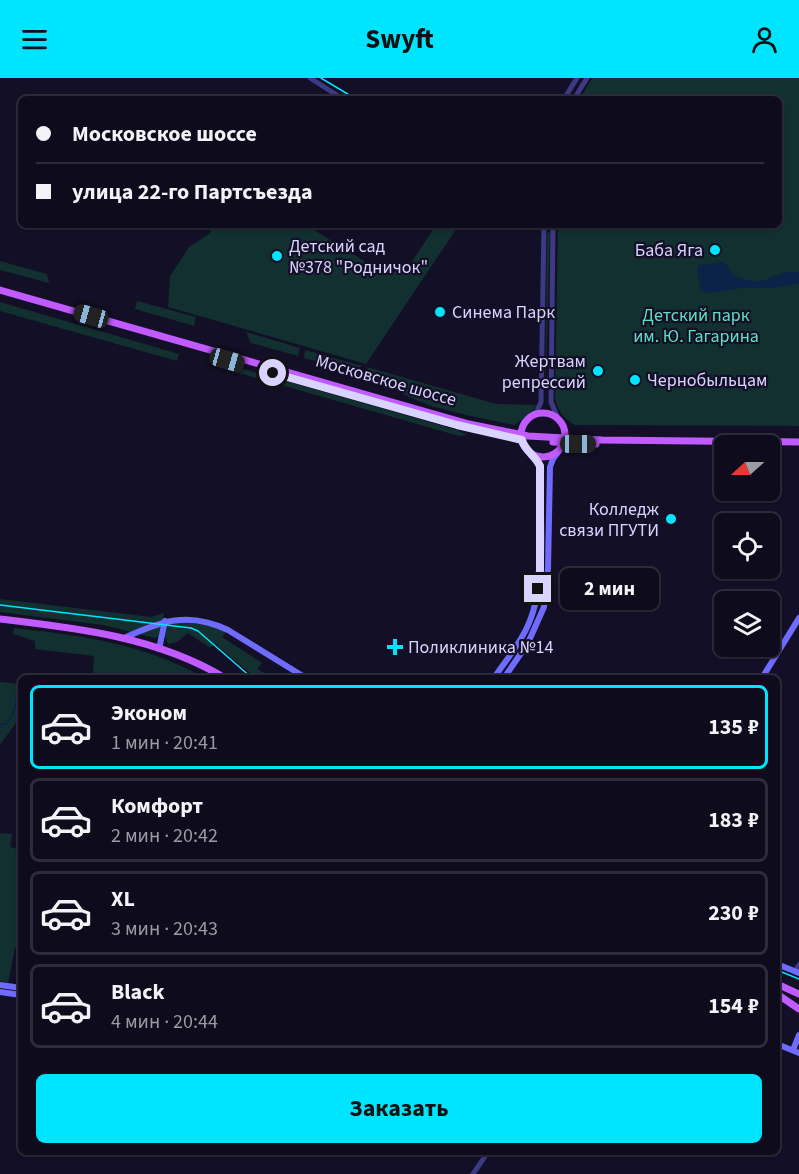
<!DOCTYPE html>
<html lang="ru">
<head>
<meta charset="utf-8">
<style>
  body { margin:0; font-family:"Source Sans 3",sans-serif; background:#171425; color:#f1f3f6; height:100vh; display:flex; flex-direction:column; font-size:22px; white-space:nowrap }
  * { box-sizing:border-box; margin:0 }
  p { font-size:20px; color:#9b9ba3 }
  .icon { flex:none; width:33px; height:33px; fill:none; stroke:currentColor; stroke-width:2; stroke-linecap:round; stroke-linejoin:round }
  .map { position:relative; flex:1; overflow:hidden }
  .sheet { position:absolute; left:18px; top:597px; width:762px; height:480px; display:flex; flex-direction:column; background:#0e0b1c; border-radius:9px; box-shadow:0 2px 4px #0004,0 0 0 2px #2e2b3b }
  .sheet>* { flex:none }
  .hud { position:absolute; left:18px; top:18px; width:764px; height:132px; border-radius:9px; box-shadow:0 2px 4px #0004,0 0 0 2px #2e2b3b; display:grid; align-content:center; height:132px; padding:0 18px; background:#0e0b1c }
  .needle { width:39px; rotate:249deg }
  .controls { position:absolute; left:714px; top:357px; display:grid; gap:12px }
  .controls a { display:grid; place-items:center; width:66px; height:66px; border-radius:9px; background:#0e0b1c; box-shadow:0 2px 4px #0004,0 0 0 2px #2e2b3b; font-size:30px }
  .end { position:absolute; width:27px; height:27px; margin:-14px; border:8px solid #d9d4ff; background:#111; box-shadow:0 0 0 3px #111 }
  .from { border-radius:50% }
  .bubble { position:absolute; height:42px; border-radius:9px; background:#0e0b1c; box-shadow:0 2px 4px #0004,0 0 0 2px #2e2b3b; font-size:20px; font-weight:700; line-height:42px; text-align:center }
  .car { position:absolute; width:18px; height:36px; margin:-18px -9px; border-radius:8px; box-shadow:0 0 4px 2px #0007; background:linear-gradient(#222 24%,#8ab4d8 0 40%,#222 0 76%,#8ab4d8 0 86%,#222 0) }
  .hud b { display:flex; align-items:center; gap:21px; height:57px; font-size:22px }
  .hud b+b { border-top:2px solid #2e2b3b }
  .hud i { width:15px; height:15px; background:#f1f3f6 }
  ul { padding:10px 0 0; list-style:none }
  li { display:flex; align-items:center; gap:18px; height:84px; margin:0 12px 9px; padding:0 6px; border:3px solid #2e2b3b; border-radius:9px }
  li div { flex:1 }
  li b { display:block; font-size:22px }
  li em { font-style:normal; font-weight:700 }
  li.current { border-color:#00e5ff }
  li>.icon { width:54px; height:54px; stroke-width:1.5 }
  .cta { display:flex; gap:12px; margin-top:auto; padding:12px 18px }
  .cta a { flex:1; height:69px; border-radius:9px; background:#00e5ff; color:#111; font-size:24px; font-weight:700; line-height:69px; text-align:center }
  header { display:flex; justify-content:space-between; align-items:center; height:78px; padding:0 18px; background:#00e5ff; color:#111; font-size:27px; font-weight:700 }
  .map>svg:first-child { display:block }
  .green { fill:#12302f }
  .water { fill:#0c2248 }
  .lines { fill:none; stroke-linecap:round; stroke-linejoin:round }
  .stream { stroke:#0c2248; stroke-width:1.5 }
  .tertiary { stroke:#3d3a85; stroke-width:5 }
  .secondary { stroke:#6f6bff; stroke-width:6 }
  .primary { stroke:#c25bff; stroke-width:7 }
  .tram { stroke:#00e5ff; stroke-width:1.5 }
  .route { stroke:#d9d4ff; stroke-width:8 }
  .poi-dot { fill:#00e5ff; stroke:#130f26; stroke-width:2 }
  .labels { text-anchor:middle; stroke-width:4.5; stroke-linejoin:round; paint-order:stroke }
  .poi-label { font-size:18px; fill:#d9d4ff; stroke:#130f26; text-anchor:start }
  .park-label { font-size:18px; fill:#5fe0c0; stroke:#130f26 }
  .street-label { font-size:18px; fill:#d9d4ff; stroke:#130f26 }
</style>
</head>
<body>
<header><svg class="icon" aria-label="menu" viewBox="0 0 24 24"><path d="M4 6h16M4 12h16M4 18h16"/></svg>Swyft<svg class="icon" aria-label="person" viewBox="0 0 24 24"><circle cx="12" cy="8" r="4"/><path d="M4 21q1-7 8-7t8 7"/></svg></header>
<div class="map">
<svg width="799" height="1096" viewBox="0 0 799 1096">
  <rect width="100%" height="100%" fill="#130f26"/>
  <path class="green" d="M592,0h207v348l-224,-1c-12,-7 -17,-13 -20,-27l3,-173h220v-126h-198z
    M215,147h91l79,49 22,-5 29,-44h23l-93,139 -198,-57 2,-31 19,-29 20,-13z
    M549,154l1,1 -5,175 2,-175z
    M0,183l47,13 2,9 -49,-13z
    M137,223l59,16 -2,9 -59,-17z
    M0,224l179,52 -2,7 -177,-50z
    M246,254l54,16 -2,8 -47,-13z
    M305,272l57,16 -8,5 -50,-13z
    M219,284l238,68 10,5 -8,1 -241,-69z
    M367,289l129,37 41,1 -9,11 -14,9 -48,-10 -35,-9 -15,-6 -46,-23z
    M0,521l151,18 13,-4 -4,23 -5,2 -52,-13 -103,-13z
    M169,542h22l37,10 -6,7 40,26 -5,6 16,9h-17l-41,-34 -5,4 -22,-15 -11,9 -9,2 -3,-7z
    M14,550c70,8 128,15 191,50h-60l-52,-3 1,-19 -59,-7v-8l-22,-7z
    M0,604l21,2v32l-21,29z
    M0,755l12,1 -2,13 11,3v98h-6l-7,35 -8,-2z"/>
  <path class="water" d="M722,184l4,2 8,12c9,3 24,8 33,3 12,-5 18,-8 32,-7v12l-29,4h-28l-34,5 -7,-3 -4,-17 1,-8z"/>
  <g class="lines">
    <path class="stream" d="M0,646h6c8,-9 10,-19 11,-32"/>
    <path class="tertiary" d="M310,0l33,21
      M564,21l13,-21
      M574,21l13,-21
      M553,147l-2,177 7,16
      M530,339l7,-6 4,-9 3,-177
      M795,893l4,-6
      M473,1096l15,-22"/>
    <path class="secondary" d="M124,560c37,-17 64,-27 104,-8l78,48
      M159,571l6,-28
      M494,600c12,-18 27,-35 35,-55 18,-43 11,-106 11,-152l-1,-8 -6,-7
      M504,600l24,-35 16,-36 4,-38 2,-102 3,-8 6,-8
      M762,600l37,-60
      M777,886l22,9
      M0,907l21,3
      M0,914l21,3
      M777,966l22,9
      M793,972l6,-15"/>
    <path class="primary" d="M0,212l469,134 59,12 74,4 197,2
      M395,329l50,15
      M521 357a22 22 0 1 1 44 0a22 22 0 1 1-44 0Z
      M553,364l43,2
      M0,541c77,9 157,18 225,59
      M777,906l22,10
      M777,916l22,15"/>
    <path class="tram" d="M321,0l35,21
      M0,527l191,23 7,3 54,47
      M777,892l22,9"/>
  </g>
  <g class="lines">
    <path class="route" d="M273,295l184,52 65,15c3,11 13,15 18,26v104l-2,19"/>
  </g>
  <g class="poi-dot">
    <circle cx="715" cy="172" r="6"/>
    <circle cx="277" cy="178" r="6"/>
    <circle cx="440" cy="234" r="6"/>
    <circle cx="598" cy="293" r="6"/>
    <circle cx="635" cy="302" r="6"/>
    <circle cx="671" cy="441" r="6"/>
    <path d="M392 560h6v6h6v6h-6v6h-6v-6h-6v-6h6z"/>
  </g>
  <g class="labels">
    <g class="poi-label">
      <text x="289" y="174">Детский сад<tspan x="289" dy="21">№378 "Родничок"</tspan></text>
      <text x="703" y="178" text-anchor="end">Баба Яга</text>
      <text x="452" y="240">Синема Парк</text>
      <text x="586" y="289" text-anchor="end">Жертвам<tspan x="586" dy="21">репрессий</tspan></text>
      <text x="647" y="308">Чернобыльцам</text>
      <text x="659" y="437" text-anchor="end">Колледж<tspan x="659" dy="21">связи ПГУТИ</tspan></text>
      <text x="408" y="575">Поликлиника №14</text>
    </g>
    <g class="park-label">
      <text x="696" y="243">Детский парк<tspan x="696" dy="21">им. Ю. Гагарина</tspan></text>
    </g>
    <g class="street-label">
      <text transform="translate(386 302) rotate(16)" y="6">Московское шоссе</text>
    </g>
  </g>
</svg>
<div class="controls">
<a><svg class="needle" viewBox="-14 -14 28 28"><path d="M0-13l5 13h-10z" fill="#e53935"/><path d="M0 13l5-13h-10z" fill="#9b9ba3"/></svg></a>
<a><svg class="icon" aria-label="locate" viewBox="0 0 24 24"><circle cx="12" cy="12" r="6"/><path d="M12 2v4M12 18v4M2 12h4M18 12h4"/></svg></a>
<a><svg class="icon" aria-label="layers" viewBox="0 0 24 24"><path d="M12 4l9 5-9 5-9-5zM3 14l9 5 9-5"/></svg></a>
</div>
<i class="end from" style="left:273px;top:295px"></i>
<i class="end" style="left:538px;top:511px"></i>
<div class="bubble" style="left:560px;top:490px;width:99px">2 мин</div>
<i class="car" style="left:91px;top:238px;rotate:286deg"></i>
<i class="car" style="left:227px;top:282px;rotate:106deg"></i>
<i class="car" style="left:578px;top:366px;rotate:90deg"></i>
<div class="hud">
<b><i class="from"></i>Московское шоссе</b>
<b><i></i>улица 22-го Партсъезда</b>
</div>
<section class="sheet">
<ul>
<li class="current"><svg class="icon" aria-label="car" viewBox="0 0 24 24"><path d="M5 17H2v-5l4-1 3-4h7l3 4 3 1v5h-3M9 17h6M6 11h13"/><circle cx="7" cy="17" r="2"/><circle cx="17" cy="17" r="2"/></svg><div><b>Эконом</b><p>1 мин · 20:41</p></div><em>135 ₽</em></li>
<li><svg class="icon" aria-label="car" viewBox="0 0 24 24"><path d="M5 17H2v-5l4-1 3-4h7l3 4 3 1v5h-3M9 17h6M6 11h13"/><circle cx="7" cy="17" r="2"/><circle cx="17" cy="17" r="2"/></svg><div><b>Комфорт</b><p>2 мин · 20:42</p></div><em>183 ₽</em></li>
<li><svg class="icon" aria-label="car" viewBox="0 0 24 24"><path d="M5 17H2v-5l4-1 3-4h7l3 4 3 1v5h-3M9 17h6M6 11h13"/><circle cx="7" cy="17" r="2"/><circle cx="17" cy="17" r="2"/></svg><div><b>XL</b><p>3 мин · 20:43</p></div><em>230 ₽</em></li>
<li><svg class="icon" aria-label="car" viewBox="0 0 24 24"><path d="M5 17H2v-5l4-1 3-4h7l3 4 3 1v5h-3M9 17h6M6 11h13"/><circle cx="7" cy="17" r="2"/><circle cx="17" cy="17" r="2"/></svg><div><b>Black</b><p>4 мин · 20:44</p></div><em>154 ₽</em></li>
</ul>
<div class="cta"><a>Заказать</a></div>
</section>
</div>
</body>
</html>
